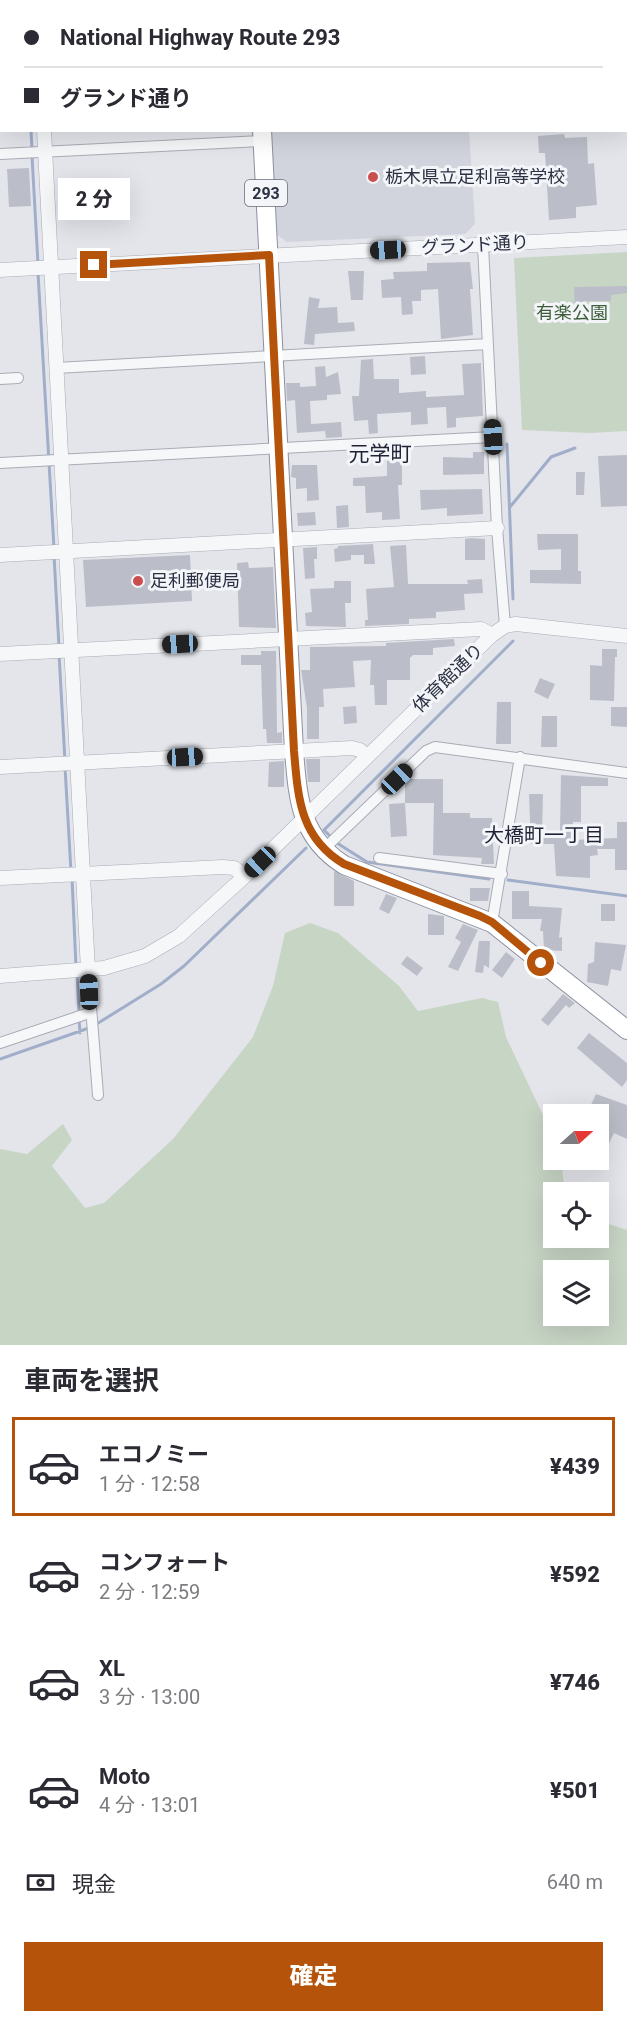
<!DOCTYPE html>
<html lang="ja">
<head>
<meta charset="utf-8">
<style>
  body { margin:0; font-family:Roboto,"Noto Sans JP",sans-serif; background:#f7f7f7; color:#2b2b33; height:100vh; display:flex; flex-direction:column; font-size:22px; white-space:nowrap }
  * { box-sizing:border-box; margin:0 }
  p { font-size:20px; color:#7c7c81 }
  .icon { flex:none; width:33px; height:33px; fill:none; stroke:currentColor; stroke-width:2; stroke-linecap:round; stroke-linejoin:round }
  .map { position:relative; height:1345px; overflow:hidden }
  .side { display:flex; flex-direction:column; background:#fff; flex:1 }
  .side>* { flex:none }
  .hud { position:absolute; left:0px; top:0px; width:627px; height:132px; box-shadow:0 6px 24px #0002; display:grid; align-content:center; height:132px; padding:0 24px; background:#fff }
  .needle { width:39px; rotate:69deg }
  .buttons { position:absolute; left:543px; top:1104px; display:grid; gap:12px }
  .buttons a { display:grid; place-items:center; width:66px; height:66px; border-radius:0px; background:#fff; box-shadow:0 6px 24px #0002; font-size:30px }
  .end { position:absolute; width:27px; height:27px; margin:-14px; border:8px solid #b45309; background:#fff; box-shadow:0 0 0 3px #fff }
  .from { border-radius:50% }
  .bubble { position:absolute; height:42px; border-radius:0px; background:#fff; box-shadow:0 6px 24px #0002; font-size:20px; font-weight:800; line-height:42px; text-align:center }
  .car { position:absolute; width:18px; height:36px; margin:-18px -9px; border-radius:8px; box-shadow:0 0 4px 2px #0007; background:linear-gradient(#222 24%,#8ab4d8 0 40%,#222 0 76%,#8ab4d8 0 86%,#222 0) }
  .hud b { display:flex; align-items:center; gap:21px; height:57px; font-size:22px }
  .hud b+b { border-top:2px solid #e1e1e2 }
  .hud i { width:15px; height:15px; background:#2b2b33 }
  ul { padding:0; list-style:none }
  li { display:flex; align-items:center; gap:18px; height:99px; margin:0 12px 9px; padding:0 12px; border:3px solid transparent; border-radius:0px }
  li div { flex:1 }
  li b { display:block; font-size:22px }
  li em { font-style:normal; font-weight:800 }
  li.current { border-color:#b45309 }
  li>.icon { width:54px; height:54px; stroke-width:1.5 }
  h2 { padding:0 24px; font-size:27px; line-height:72px }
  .pay { display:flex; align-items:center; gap:15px; height:66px; padding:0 24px; font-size:22px }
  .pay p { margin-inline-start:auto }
  .primary-button { display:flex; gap:12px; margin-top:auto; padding:12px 24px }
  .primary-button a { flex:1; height:69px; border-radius:0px; background:#b45309; color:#fff; font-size:24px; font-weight:800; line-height:69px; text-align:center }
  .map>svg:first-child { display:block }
  .built { fill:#d2d4dd }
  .green { fill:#c7d5c5; fill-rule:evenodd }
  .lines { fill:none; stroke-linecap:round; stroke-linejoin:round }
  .stream { stroke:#a0aec9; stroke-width:3 }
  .building { fill:#bbbec8 }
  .minor-casing { stroke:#a9abb5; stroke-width:12 }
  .tertiary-casing { stroke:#a9abb5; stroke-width:15 }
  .trunk-casing { stroke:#8b91a1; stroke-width:20 }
  .minor { stroke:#f6f7f9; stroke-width:10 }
  .tertiary { stroke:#f6f7f9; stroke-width:14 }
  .trunk { stroke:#fff; stroke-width:18 }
  .route { stroke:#b45309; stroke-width:8 }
  .poi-dot { fill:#cb4e4e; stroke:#f3f5f8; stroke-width:2 }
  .labels { text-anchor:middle; stroke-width:6; stroke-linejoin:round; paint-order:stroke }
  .shield { fill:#f3f5f8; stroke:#686c79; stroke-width:1.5 }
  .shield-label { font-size:16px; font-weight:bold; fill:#2c3143 }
  .poi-label { font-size:18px; fill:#2c3143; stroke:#f3f5f8; text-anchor:start }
  .street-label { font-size:18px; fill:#2c3143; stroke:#f3f5f8 }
  .park-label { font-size:18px; fill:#3b5e39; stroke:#f3f5f8 }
  .neighbourhood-label { font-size:20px; fill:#1e2234; stroke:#f3f5f8 }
  .quarter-label { font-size:21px; fill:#1e2234; stroke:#f3f5f8 }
</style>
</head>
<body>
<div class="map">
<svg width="627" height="1345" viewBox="0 0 627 1345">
  <rect width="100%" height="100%" fill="#e4e5eb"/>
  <path class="built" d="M265,0h362v117l-1,-115z
    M271,131h198l6,93 -10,10 -178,8 -10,-7z"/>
  <path class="green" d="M627,252v179l-37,2 -68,-3 -8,-172z
    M310,923l28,10 61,53 19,25 64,-13 16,4 8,35 47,99 1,24h7l4,32h-11v46h44l1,-17 28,9v115h-627v-196l27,5 36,-30 9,16 -20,26 33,42 19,-5 69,-64 80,-102 20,-51 12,-53zM554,1270h44v46h-44z"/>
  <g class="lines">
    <path class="stream" d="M26,0v2
      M31,130l1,20
      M32,156l6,108
      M38,273l16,275
      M507,444l6,155
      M510,507l41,-50 24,-9
      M54,555l5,92
      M59,654l6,107
      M65,767l6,105
      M72,878l4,89
      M489,879l-122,-17 -30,-19 -13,-13 189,-189
      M508,880l119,16
      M77,974l2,38
      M79,1019l1,14
      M95,1025l66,-41 23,-18 122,-118
      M0,1059l89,-31"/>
  </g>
  <path class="building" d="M564,134l1,4 22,-1 1,27 6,-1 3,42 -21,2v11l-27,2 -4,-67h-6l-1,-17z
    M29,168l2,38 -22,1 -2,-38z
    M470,262l3,27h-3l3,46 -32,4 -3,-50 -17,1v11h-9l1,13 -11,1 -1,-18 -19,1 -1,-18 13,-1 -1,-7 34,-1v-8z
    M348,271h16l-1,29h-12z
    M627,286v7l-16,2v6h-25v10h-11l-1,-24z
    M309,297l11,2 -2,9 19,-1 1,16 16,-1 1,9 -40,3 -1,11 -10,-1z
    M425,356l1,18 -15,1 -1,-18z
    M373,359l1,20h25v14l27,-2v6l38,-2 -2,-31 19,-1 2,53 -27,2v9l-9,1 -1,-21 -19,1 1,16 -17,1v-13l-34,2 1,19 -9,1 -1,-14 -14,1 -2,-25h7l2,-36z
    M325,366l1,11 12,-5 3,22 -14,1v5l-17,1 1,23 30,-2 1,15 -16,1 -1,-7 -28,2 -2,-33 -8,1 -1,-18h14v4l16,-1 -1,-19z
    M473,452h11v22l-41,1v-18l30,1z
    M627,455v51l-26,1 -3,-51z
    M387,461h15v24h-4l2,34 -18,1v-8l-16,1 -1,-27h-12v-8l34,-2z
    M292,465h25l2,35 -12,1v-13l-11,1v-11l-5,-1z
    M576,472h9l-1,23h-8z
    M482,489l1,25 -36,2v-8l-26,2 -1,-20z
    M348,505l1,22 -12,1 -1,-22z
    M315,512l1,13 -18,1 -1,-13z
    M537,534h41v37h3v13l-51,-1v-13h31v-21l-23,1z
    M470,538l15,1v21h-20v-21z
    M373,544l2,20h-11v-9h-13v5l-16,2 -1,-13 4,-1v-2z
    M406,545l2,39h60l-1,-4 15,-1 1,14 -19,1 1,16 -29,2v6l-27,1v5l-44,2v-6h3l-2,-31 28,-2 -4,-41z
    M317,547v12h-3l1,19 -10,1 -2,-31z
    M190,555l2,46 -106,6 -3,-47z
    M248,562l1,6 24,-1 3,61 -37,-1 -2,-64z
    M334,581h17v22h-6l1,24 -40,-1 -1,-13 7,-1 -2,-23 24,-1z
    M454,639l1,7 -22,2v7h-20l-3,3v22h-23v25h-12l-1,-20h-4l1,-25 -18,1 2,26 -32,2 1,18h-5v32h-12v-31l-6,-38h9v-23l76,-1v-3z
    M602,649h15v8h-2l-1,44 -24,-1v-35l12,1z
    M261,651h15l1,82 5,-1v11h-15l-1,-14h-3l-2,-64h-20v-10h20z
    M540,678l15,6 -7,15 -14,-7z
    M497,702h14v42h-15z
    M356,706l1,17 -13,1 -1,-17z
    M611,707h16v20l-16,-1z
    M542,716h15v31h-16z
    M306,759h14v23h-12z
    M284,761v26h-16l1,-25z
    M561,775l47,3v8h-27v36h-8v18l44,-2v-16h10v48h-12v-21h-18l1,6 -8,1v22l-34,-2 -2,-32h-23l-2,-50h14l-1,37h18z
    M408,779h35v34h27v5h22l2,46h-13l1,-6 -49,-3 1,-52h-29v-22z
    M405,803l2,33 -16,1 -2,-33z
    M334,871l20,10v25h-20z
    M470,888h20l-2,13h-18z
    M512,891h17v15l33,2 -3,30 3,-1v14l-18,-1 -1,-19h-3l2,-12h-30z
    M386,894l11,4 -8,16 -10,-5z
    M601,904h14v17h-14z
    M428,914l16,2v19h-16z
    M463,924l15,6 -20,41 -10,-4 13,-25 -6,-4z
    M479,941h11l-1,27 -5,-3 -1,8 -8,-1z
    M595,942l31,3 -5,26 -10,-2 -3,17 -21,-4 1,-18 6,-2z
    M506,952l9,7 -13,19 -10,-8z
    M407,956l16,12 -6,8 -16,-12z
    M563,994l12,9 -6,5 -3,-3 -18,21 -7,-6z
    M589,1033l38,30v17l-5,7 -45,-39z
    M596,1094l31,11v34l-13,-6 -7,15 -9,-4v-30h-34l3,-10 22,5z"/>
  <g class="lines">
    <defs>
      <path id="minor" d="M0,38h2
        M0,154l263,-13
        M483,245l14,283 8,98
        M56,368l432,-24
        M0,379l18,-1
        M0,463l493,-26
        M324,849l102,-98 9,-4 192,26
        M379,858l123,16
        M492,923l28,-166
        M88,970l10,125
        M0,1043l89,-30"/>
      <path id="tertiary" d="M38,0v2
        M44,130l44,840
        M0,270l627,-33
        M0,555l497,-27
        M0,654l481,-25 11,6
        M0,767l352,-19 8,2 7,6
        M0,878l223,-11 11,1 11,8
        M0,976l104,-8 41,-12 34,-20 66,-60 247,-241 13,-9 11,-2 111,12"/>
      <path id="trunk" d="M255,0v2
        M262,130l32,621c4,48 6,86 50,114l148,58 135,107"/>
    </defs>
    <use href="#minor" class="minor-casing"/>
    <use href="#tertiary" class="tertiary-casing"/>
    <use href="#trunk" class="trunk-casing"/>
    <use href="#minor" class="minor"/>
    <use href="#tertiary" class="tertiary"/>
    <use href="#trunk" class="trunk"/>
  </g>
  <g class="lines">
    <path class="route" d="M94,265l175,-10 25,496c4,47 6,87 50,113l136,52 12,6 49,41"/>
  </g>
  <g class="poi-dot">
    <circle cx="373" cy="177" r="6"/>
    <circle cx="138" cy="581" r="6"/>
  </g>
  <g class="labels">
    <rect class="shield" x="245" y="180" width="42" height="26" rx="4.5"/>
    <g class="shield-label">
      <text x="266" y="199">293</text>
    </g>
    <g class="poi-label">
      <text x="385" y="183">栃木県立足利高等学校</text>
      <text x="150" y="587">足利郵便局</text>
    </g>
    <g class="street-label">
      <text transform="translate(475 245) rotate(-3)" y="6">グランド通り</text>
      <text transform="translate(448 678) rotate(-44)" y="6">体育館通り</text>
    </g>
    <g class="park-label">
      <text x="572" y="319">有楽公園</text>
    </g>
    <g class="neighbourhood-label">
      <text x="544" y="842">大橋町一丁目</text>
    </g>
    <g class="quarter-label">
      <text x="380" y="461">元学町</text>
    </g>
  </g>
</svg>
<div class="buttons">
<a><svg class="needle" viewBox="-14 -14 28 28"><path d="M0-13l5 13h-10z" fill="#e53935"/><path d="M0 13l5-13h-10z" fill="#7c7c81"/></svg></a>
<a><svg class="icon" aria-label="locate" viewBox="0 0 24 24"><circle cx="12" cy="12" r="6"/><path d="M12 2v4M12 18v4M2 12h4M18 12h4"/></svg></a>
<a><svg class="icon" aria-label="layers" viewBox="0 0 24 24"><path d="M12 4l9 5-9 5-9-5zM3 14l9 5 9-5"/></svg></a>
</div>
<i class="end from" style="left:541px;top:963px"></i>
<i class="end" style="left:94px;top:265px"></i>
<div class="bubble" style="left:58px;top:178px;width:72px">2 分</div>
<i class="car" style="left:388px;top:250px;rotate:267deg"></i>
<i class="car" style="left:493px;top:437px;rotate:357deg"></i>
<i class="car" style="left:180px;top:644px;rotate:267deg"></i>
<i class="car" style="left:185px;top:757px;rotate:87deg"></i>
<i class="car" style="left:397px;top:779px;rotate:46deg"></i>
<i class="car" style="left:260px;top:862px;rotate:226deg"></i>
<i class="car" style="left:89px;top:992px;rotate:358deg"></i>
<div class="hud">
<b><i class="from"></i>National Highway Route 293</b>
<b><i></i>グランド通り</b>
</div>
</div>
<section class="side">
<h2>車両を選択</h2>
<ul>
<li class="current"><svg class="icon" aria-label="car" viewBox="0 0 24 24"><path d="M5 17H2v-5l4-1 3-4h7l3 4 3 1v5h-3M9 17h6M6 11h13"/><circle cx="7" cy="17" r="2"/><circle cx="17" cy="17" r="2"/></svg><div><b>エコノミー</b><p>1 分 · 12:58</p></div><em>¥439</em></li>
<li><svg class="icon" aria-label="car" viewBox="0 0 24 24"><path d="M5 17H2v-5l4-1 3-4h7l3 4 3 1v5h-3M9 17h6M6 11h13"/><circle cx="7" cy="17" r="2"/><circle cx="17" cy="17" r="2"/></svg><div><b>コンフォート</b><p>2 分 · 12:59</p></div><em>¥592</em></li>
<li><svg class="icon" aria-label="car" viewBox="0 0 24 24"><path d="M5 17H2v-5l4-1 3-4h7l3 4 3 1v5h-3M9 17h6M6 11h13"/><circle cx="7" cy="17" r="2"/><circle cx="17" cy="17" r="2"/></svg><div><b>XL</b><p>3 分 · 13:00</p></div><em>¥746</em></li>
<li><svg class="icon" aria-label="car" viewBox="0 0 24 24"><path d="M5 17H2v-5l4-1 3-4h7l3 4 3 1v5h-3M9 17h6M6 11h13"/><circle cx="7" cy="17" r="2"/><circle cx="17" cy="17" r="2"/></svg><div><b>Moto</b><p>4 分 · 13:01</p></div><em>¥501</em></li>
</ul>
<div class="pay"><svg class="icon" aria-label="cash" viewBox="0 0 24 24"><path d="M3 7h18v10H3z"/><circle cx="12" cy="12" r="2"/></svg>現金<p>640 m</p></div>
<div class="primary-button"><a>確定</a></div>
</section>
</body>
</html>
